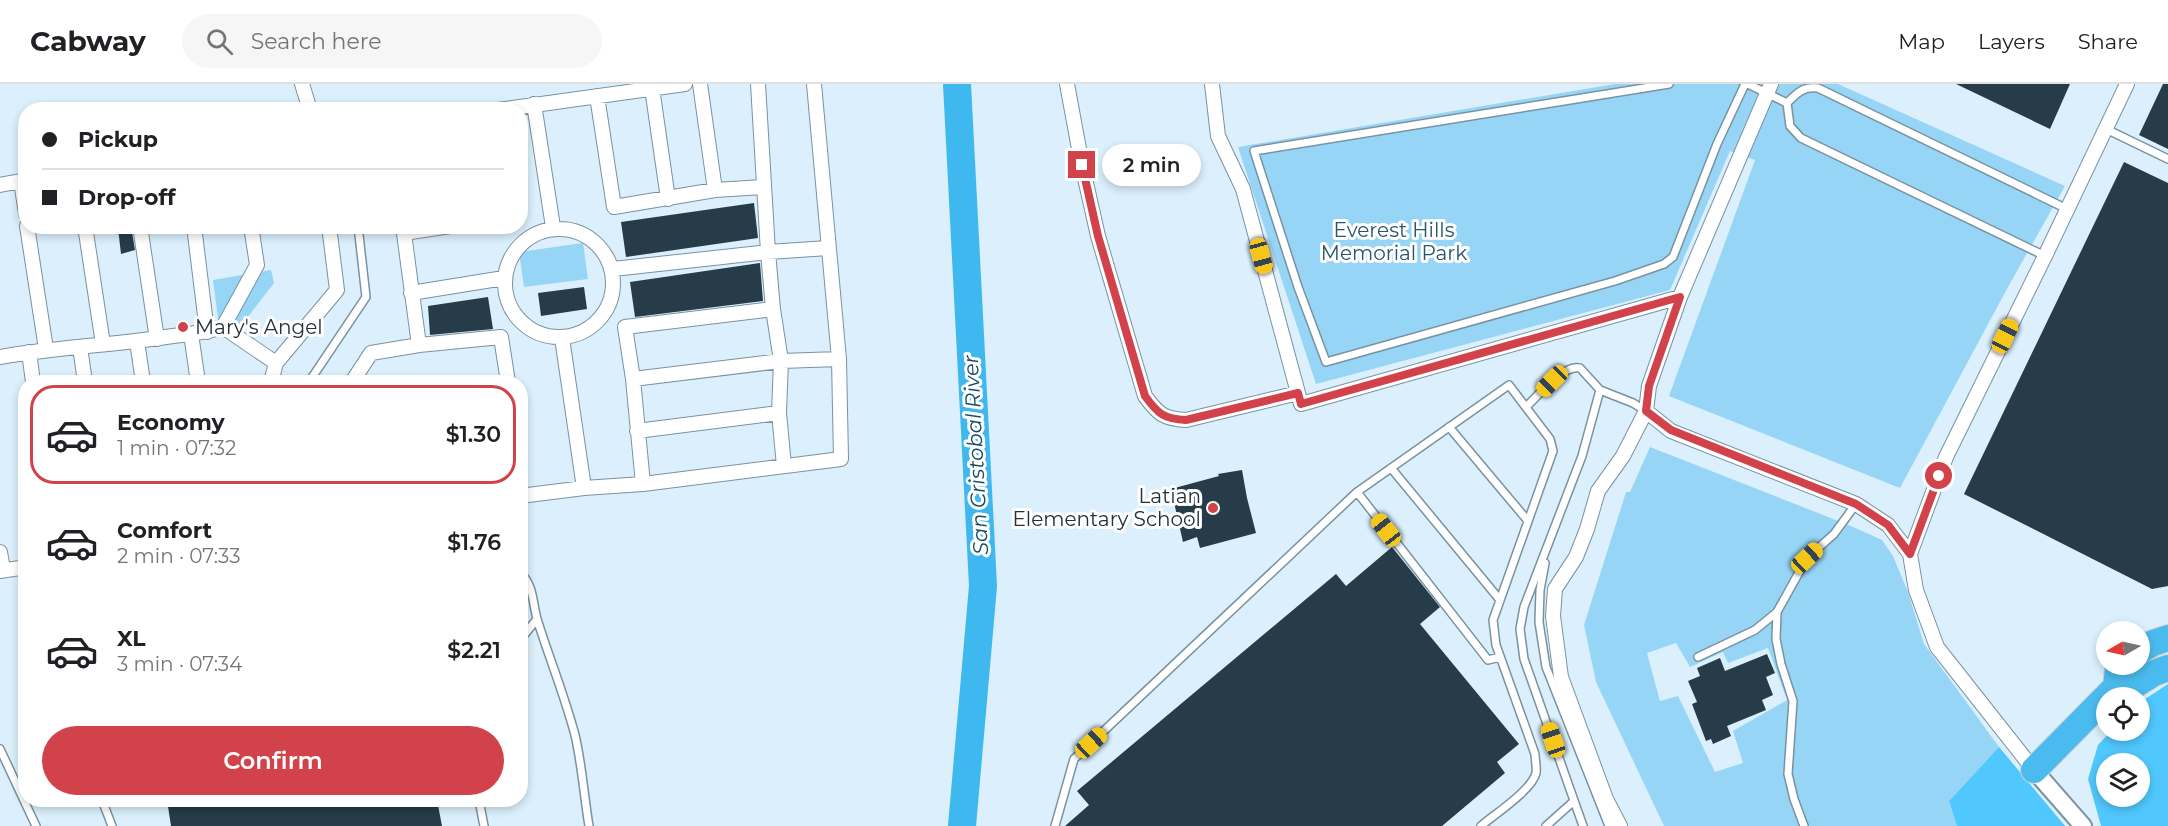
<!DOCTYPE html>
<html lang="en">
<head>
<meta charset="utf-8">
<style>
  body { margin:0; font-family:Montserrat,sans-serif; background:#f6f6f6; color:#202124; height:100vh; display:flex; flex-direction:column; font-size:22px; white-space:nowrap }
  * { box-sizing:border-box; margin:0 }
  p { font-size:20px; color:#757577 }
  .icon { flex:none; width:33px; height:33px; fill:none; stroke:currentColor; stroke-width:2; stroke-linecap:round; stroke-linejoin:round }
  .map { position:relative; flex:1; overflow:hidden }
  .drawer { position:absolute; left:18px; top:291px; width:510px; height:432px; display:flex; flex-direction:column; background:#fff; border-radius:24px; box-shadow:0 3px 9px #0003 }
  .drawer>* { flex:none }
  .guide { position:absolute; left:18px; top:18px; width:510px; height:132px; border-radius:24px; box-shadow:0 3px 9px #0003; display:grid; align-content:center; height:132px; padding:0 24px; background:#fff }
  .needle { width:39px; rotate:261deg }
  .buttons { position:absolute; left:2096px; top:537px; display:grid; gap:12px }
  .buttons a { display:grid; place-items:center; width:54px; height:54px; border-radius:50%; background:#fff; box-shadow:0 3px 9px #0003; font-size:30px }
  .end { position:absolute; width:27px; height:27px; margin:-14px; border:8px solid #d2424a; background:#fff; box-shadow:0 0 0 3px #fff }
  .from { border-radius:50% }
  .bubble { position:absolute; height:42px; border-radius:21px; background:#fff; box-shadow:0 3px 9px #0003; font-size:20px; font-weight:600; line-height:42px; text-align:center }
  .car { position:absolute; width:18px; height:36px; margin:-18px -9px; border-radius:8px; box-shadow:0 0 4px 2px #0007; background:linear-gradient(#f5c518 24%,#345 0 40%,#f5c518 0 76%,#345 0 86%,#f5c518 0) }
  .guide b { display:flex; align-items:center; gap:21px; height:57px; font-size:22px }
  .guide b+b { border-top:2px solid #e0e0e0 }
  .guide i { width:15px; height:15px; background:#202124 }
  ul { padding:10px 0 0; list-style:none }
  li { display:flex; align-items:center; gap:18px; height:99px; margin:0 12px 9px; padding:0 12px; border:3px solid transparent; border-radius:24px }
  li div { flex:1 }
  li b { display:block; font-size:22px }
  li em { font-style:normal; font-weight:600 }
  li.current { border-color:#d2424a }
  li>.icon { width:54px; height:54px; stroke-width:1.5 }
  .primary-button { display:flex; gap:12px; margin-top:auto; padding:12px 24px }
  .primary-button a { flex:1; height:69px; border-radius:36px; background:#d2424a; color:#fff; font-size:24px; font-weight:600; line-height:69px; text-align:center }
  header { display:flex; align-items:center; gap:36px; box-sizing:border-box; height:84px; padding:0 30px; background:#fff; border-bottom:2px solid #e0e0e0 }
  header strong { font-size:28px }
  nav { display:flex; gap:33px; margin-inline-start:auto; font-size:21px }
  .search { width:420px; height:54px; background:#f6f6f6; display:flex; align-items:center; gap:15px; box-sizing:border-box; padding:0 21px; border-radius:33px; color:#757577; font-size:22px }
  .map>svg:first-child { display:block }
  .green { fill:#97d5f6; fill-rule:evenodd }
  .forest { fill:#50c7fd; fill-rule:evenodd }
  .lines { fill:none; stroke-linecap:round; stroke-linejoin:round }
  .river { stroke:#3eb8ee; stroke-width:28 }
  .building { fill:#263c48 }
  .service-casing { stroke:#79929f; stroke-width:10 }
  .minor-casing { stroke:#79929f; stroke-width:16 }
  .tertiary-casing { stroke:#79929f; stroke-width:20 }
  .motorway-casing { stroke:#cfd1d2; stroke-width:28 }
  .service { stroke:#fff; stroke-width:7 }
  .minor { stroke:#fff; stroke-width:14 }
  .tertiary { stroke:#fff; stroke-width:16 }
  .motorway { stroke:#4abbee; stroke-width:26 }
  .route { stroke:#d2424a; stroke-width:8 }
  .poi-dot { fill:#d2424a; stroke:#fff; stroke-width:2 }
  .labels { text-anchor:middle; stroke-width:6; stroke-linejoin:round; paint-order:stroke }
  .park-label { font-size:20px; fill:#27566d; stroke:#fff }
  .poi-label { font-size:20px; fill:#252f34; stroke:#fff; text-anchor:start }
  .water-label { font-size:21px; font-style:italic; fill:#194a60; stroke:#fff }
</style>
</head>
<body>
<header>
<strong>Cabway</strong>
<div class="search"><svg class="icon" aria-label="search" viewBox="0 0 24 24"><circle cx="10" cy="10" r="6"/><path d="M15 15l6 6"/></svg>Search here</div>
<nav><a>Map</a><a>Layers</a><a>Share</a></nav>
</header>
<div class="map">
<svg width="2168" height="742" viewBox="0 0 2168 742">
  <rect width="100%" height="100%" fill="#dbf0fc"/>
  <path class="green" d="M1615,0h223l227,102 -57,101 -108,201 -231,-92 86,-236 -25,-9 -60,139 -354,94 -78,-237z
    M583,159l5,36 -64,8 -5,-35z
    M271,186l3,13 -36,47 -18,4 -7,-54z
    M1650,363l201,79 31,14 11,16 15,36 16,52 75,103 -50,54 8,25h-293l-68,-144 -12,-57 42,-133h4zM1676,559l14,24 33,-15 5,11 40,-15 19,52 -54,31 10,32 -28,9 -37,-76 -18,5 -13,-48z"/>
  <path class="forest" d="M2168,600v142h-67l-13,-47 10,-34 13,-14 28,-1v-27zM2106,680h33v32h-33z
    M1999,663l66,79h-108l-8,-25z"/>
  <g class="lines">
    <path class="river" d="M957,0l26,502 -21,240"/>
  </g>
  <path class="building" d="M1956,0h114l-20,45z
    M2163,0h5v65l-29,-14z
    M2124,78l44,21v403l-16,3 -188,-95z
    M754,119l4,35 -132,19 -5,-35z
    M131,142l4,24 -14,4 -3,-26z
    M760,179l3,38 -128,16 -5,-35z
    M584,203l3,22 -46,7 -3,-23z
    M488,213l5,32 -63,6 -2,-29z
    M1242,386l5,28 9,35 -56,15 -3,-11 -14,5 -12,-53 48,-13 -1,-2z
    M1392,463l48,60 -20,17 99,120 -22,18 8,11 -63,53h-377l24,-21 -12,-14 259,-217 10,12z
    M1767,570l8,19 -9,4 7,18 -11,5 4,10 -39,16 4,10 -18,8 -2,-5 -5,2 -14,-37 5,-2 -9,-21 12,-5 -3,-8 23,-10 5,13z
    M167,716h270l5,26h-271z"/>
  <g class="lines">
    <defs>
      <path id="service" d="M1669,0l-415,67 44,136 28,75 289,-81 49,-17 9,-7 44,-113 28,-60
        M1748,0l39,19
        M1787,19c10,-10 16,-17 31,-15l249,121
        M1787,19l3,23 11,12 244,118
        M2104,44l64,31
        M309,298l57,-85 -8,-71
        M1526,323c12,-11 37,-43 54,-39l20,22 33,13 13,8
        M1449,343l79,94
        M1391,384l109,132
        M1357,408l131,168 12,-3
        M1545,479l-5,27 -1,32 7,45 63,159
        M520,488c15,15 12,32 18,50 12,38 27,75 37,113 7,30 9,61 14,91
        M1777,528l-1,27 5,25 12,37 -5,73 6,25 10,27
        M520,556l17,-21
        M1698,573l57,-27 22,-18 30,-54 27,-24 22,-30
        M0,665l36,77
        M102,716l10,26
        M479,716l5,26
        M1055,742l19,-67 283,-267 152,-107 41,54 3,12 -60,169 3,25 39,109c0,6 2,13 1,19 -4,17 -41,41 -55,53
        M1546,742l28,-25
        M1583,742l-59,-167 -4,-30 4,-22 58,-151 18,-66"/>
      <path id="minor" d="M302,0l8,26
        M700,0l15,106
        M758,0l10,168 5,57 8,52 -2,52 5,53
        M1067,0l15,81 16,71 47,160c13,18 19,23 41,24l112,-27
        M1212,0l6,52 25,53 58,215 379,-107
        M1771,0l-91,213 -31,89 -3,25 25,20 185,73 32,21 22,29 6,36 21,57 97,123
        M652,4l16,111
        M597,12l17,111 101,-17 48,-3
        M534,20l19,123
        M498,26l187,-26
        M21,97l5,33
        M0,101l26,-5
        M27,142l19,123
        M85,142l18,118
        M140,142l17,113
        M194,142l13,106
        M403,142l16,119
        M505 199a54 54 0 1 1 108 0a54 54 0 1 1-108 0Z
        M404,149l46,-7
        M613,185l155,-17 60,-4
        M411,209l93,-15
        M223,243l34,-62 -6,-39
        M191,250l7,48
        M562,254l22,150
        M137,257l6,41
        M80,263l5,35
        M29,268l4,30
        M0,273c57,-10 116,-12 173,-21 17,-2 34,-4 50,-9l53,36
        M633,295l148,-18 58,-2
        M271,298l5,-19 61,-73 -8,-64
        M352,298l19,-29 48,-8 82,-8 7,45
        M637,347l142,-18
        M643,400l-10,-105 -8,-52 148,-18
        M520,412l64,-8 59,-4 198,-25 -2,-100 -25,-275
        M0,468l3,18
        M1910,470l36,-97 99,-201 82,-172
        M0,487l26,-4
        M1620,742l-14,-27 -45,-122 -8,-61 2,-27 21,-32 11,-28 11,-38 25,-35 23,-45"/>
      <path id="tertiary" d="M2034,686l49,56"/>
      <path id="motorway" d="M2139,567l14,-8 15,-5
        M2116,603l19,-2 19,-12 14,-5
        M2034,686l82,-83 2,-19 4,-4"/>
    </defs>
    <use href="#service" class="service-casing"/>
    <use href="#minor" class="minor-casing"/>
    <use href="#tertiary" class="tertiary-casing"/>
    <use href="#motorway" class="motorway-casing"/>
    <use href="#service" class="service"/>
    <use href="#minor" class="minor"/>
    <use href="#tertiary" class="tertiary"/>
    <use href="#motorway" class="motorway"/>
  </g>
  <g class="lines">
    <path class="route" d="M1082,81l16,71 47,160c13,18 19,23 41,24l112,-27 3,11 379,-107 -31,89 -3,25 25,19 185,74 32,21 22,29 29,-78"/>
  </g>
  <g class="poi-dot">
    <circle cx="183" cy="243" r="6"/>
    <circle cx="1213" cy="424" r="6"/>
  </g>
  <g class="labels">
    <g class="park-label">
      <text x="1394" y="153">Everest Hills<tspan x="1394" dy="23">Memorial Park</tspan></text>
    </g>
    <g class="poi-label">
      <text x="195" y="250">Mary's Angel</text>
      <text x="1201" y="419" text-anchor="end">Latian<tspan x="1201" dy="23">Elementary School</tspan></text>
    </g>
    <g class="water-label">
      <text transform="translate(976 371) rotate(-93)" y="7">San Cristobal River</text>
    </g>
  </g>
</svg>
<div class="buttons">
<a><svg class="needle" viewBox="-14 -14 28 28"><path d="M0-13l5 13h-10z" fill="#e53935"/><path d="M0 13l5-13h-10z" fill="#757577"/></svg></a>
<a><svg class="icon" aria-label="locate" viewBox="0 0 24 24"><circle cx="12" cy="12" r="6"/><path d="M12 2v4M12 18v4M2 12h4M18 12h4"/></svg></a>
<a><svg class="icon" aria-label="layers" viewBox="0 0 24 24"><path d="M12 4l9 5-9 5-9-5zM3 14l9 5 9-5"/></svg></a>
</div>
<i class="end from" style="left:1939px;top:392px"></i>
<i class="end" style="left:1082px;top:81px"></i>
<div class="bubble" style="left:1102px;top:60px;width:99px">2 min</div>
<i class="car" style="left:1261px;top:172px;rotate:165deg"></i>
<i class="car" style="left:2005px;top:252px;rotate:26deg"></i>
<i class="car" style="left:1552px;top:297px;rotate:225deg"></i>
<i class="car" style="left:1386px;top:446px;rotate:322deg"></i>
<i class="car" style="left:1807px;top:474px;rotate:47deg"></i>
<i class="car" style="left:1553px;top:656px;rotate:341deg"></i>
<i class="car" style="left:1091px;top:659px;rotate:47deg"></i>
<div class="guide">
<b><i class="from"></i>Pickup</b>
<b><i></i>Drop-off</b>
</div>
<section class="drawer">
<ul>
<li class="current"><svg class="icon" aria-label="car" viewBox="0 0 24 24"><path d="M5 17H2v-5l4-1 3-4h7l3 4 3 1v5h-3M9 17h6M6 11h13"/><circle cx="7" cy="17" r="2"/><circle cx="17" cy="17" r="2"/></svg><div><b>Economy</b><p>1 min · 07:32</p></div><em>$1.30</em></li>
<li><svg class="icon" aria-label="car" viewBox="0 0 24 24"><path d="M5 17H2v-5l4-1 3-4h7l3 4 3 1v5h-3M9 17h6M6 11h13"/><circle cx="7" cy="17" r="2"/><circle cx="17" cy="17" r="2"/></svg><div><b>Comfort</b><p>2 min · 07:33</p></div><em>$1.76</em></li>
<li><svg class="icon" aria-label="car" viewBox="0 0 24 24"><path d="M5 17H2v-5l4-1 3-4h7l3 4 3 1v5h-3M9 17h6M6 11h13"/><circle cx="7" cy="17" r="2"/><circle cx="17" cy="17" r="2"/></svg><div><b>XL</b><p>3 min · 07:34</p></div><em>$2.21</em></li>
</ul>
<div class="primary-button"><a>Confirm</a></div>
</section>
</div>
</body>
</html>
